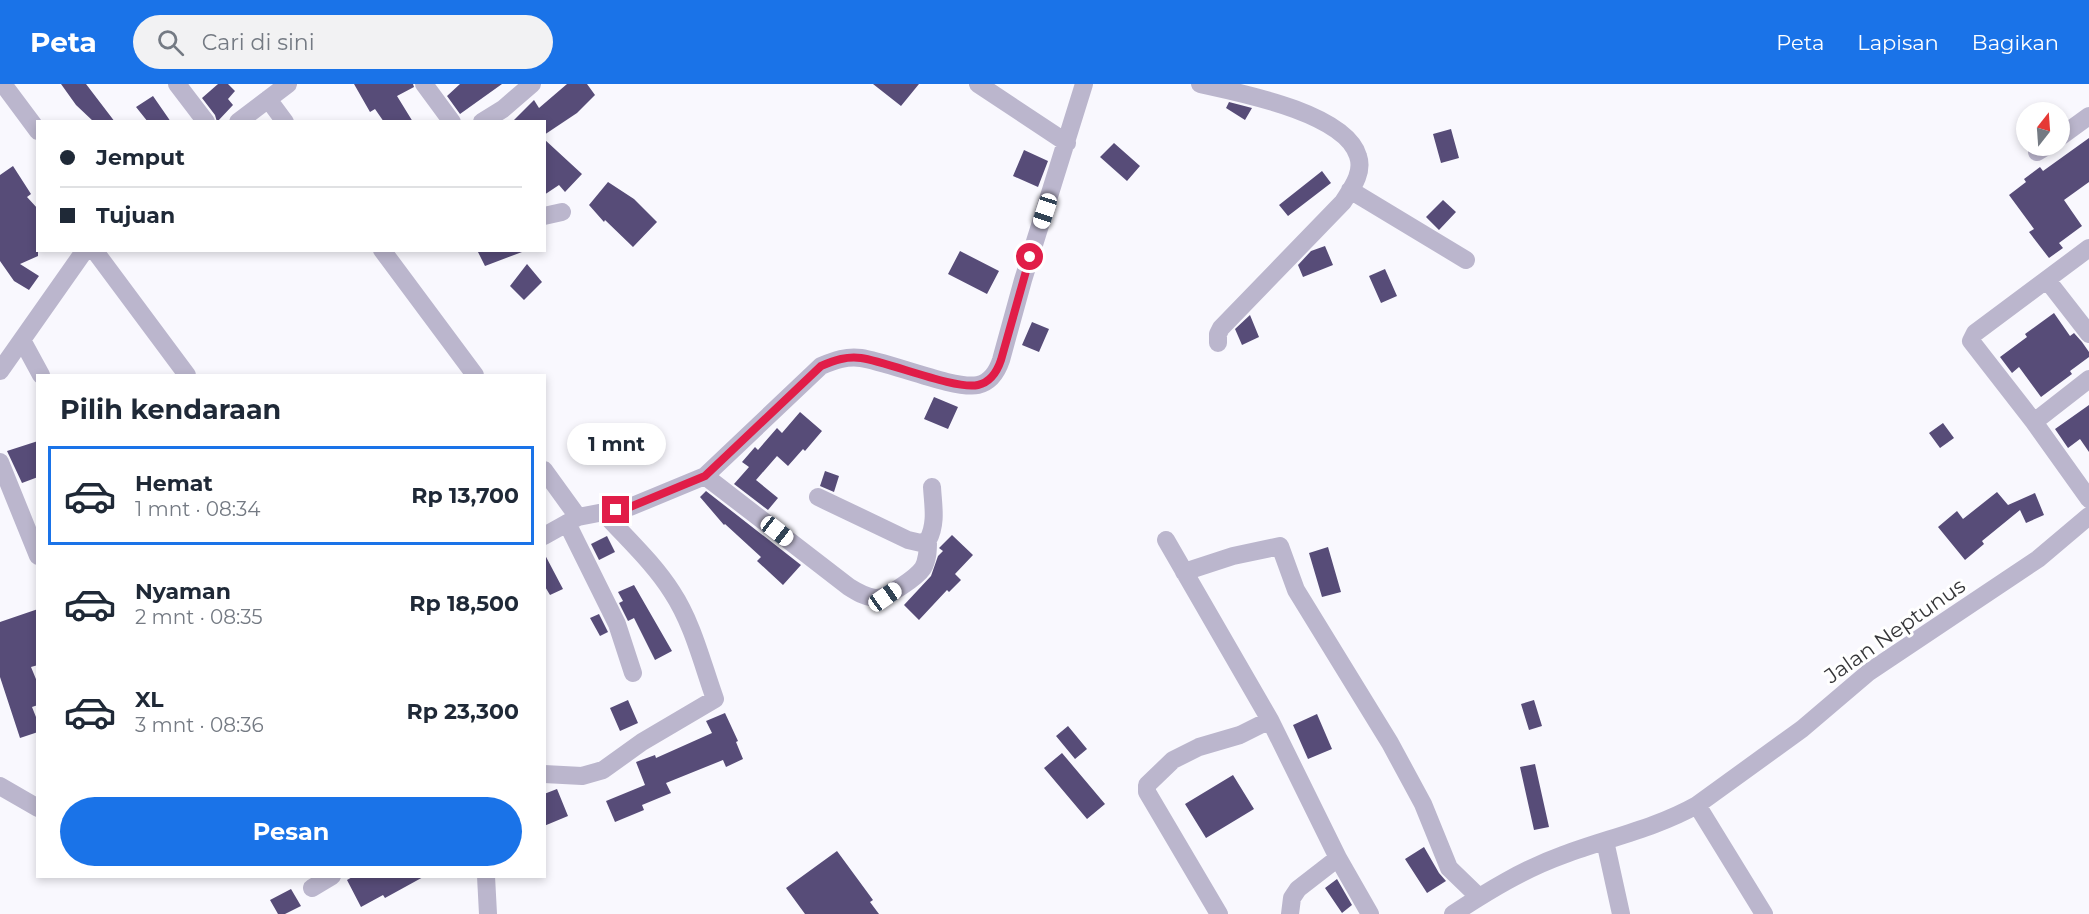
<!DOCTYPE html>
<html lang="id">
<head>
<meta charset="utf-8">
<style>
  body { margin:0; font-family:Montserrat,sans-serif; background:#f2f2f3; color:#1f2937; height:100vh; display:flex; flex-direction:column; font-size:22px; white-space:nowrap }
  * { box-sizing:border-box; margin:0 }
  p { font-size:20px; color:#747a83 }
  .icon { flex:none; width:33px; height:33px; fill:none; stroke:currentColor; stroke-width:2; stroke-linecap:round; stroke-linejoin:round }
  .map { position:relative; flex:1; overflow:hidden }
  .sheet { position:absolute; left:36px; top:290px; width:510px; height:504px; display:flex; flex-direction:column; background:#fff; border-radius:0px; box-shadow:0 3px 9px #0003 }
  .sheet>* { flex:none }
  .banner { position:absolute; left:36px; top:36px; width:510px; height:132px; border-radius:0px; box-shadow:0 3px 9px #0003; display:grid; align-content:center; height:132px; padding:0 24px; background:#fff }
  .needle { width:39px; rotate:17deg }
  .controls { position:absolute; left:2016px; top:18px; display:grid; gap:12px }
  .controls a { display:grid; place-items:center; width:54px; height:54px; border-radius:50%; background:#fff; box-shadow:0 3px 9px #0003; font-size:30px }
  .end { position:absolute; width:27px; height:27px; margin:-14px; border:8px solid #e11d48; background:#fff; box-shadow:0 0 0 3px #fff }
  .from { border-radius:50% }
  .bubble { position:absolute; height:42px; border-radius:21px; background:#fff; box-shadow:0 3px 9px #0003; font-size:20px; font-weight:700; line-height:42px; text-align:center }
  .car { position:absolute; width:18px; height:36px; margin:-18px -9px; border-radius:8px; box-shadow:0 0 4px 2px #0007; background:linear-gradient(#fff 24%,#345 0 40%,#fff 0 76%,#345 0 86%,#fff 0) }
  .banner b { display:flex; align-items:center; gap:21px; height:57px; font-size:22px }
  .banner b+b { border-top:2px solid #e0e1e3 }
  .banner i { width:15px; height:15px; background:#1f2937 }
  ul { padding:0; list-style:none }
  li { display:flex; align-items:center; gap:18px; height:99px; margin:0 12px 9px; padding:0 12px; border:3px solid transparent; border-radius:0px }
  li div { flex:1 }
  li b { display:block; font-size:22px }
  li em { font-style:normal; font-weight:700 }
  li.current { border-color:#1a73e8 }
  li>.icon { width:54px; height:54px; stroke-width:1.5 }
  h2 { padding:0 24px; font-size:27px; line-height:72px }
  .primary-button { display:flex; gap:12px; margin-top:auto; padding:12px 24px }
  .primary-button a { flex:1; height:69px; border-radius:36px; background:#1a73e8; color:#fff; font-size:24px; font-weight:700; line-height:69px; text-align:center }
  header { display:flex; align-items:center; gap:36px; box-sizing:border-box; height:84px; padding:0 30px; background:#1a73e8; color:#fff }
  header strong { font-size:28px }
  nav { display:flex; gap:33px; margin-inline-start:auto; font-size:21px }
  .search { width:420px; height:54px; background:#f2f2f3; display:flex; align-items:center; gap:15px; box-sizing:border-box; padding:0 21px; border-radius:33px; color:#747a83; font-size:22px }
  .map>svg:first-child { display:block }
  .building { fill:#574c78 }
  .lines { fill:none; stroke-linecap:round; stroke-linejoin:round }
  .street { stroke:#bbb6cd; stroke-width:18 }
  .route { stroke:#e11d48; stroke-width:8 }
  .labels { text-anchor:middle; stroke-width:6; stroke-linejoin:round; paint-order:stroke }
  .street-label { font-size:21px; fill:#363639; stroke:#fff }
</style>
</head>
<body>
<header>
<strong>Peta</strong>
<div class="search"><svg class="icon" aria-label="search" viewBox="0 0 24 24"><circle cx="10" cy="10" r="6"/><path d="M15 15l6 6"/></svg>Cari di sini</div>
<nav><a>Peta</a><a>Lapisan</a><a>Bagikan</a></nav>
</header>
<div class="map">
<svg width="2089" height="830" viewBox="0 0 2089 830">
  <rect width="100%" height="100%" fill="#f9f8fe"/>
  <path class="building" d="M61,0h25l29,38h-21l-18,-17z
    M218,0h10l7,7 -7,8 5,6 -16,17 -2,-7 -13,-17z
    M354,0h59l1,3 -17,9 16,26h-29l-9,-13 -5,3z
    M460,0h42l-42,30 -13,-18z
    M567,0h20l8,11 -18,18 -33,22v-13h-32l22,-22 5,8z
    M873,0h46l-18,22z
    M153,12l18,26h-23l-12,-15z
    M1229,18l23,6 -7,12 -19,-12z
    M1451,45l8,29 -18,5 -8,-29z
    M2089,54v44l-25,18 18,26 -23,17 4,5 -14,10 -20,-26 5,-3 -25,-34 17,-13 -2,-3 16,-12 3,4z
    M544,55l38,35 -17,18 -6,-7 -15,10z
    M1114,59l26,23 -13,15 -27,-24z
    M1024,66l24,11 -10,26 -25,-11z
    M13,82l18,28 -4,3 11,12v47l-18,8 19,12 -10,14 -15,-9 -14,-20v-86z
    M1322,87l9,12 -43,33 -9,-11z
    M608,98l26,17 23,23 -24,25 -28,-27 -1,2 -15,-17z
    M1443,116l13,12 -17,18 -13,-13z
    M1325,162l8,19 -30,12 -5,-12 13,-14z
    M477,166h45v2l-37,14z
    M960,167l39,20 -12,23 -39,-20z
    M527,180l15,18 -18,18 -14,-14z
    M1385,185l12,27 -16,7 -12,-27z
    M2054,229l16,23 4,-3 8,9 7,10v5l-19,14 2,3 -31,23 -22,-30 -7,6 -12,-16 27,-20 -2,-3z
    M1250,231l9,22 -17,8 -7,-16z
    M1032,238l17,7 -10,23 -17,-7z
    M934,313l24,10 -10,22 -24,-10z
    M2089,321v47l-9,-13 -12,9 -13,-19z
    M800,328l22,19 -17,20 -2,-2 -15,17 -11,-10 -21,24 22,18 -10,12 -34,-26 15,-17 -7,-5 13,-15 3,3 19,-22 5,5z
    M1943,339l11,15 -14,10 -11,-15z
    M38,357v36l-16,6 -15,-32z
    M825,387l14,5 -5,16 -14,-6z
    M706,407l95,74 -18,20 -26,-24 4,-4 -36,-33 -1,1 -24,-28z
    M1997,408l11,13 27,-12 9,22 -18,8 -6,-13 -38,31 2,3 -19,16 -27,-33 19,-16 6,8z
    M952,451l21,20 -18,19 6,6 -12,12 -2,-2 -28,30 -15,-15 27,-29 7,-20 5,-5 -4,-3z
    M607,452l8,16 -16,8 -8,-16z
    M1328,463l13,45 -19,5 -13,-44z
    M544,469l19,36 -13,6 -6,-10z
    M634,501l38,66 -17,9 -21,-42 -6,3 -9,-18 4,-2 -5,-9z
    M38,525v56l-7,2 7,17v21l-6,2 6,15v10l-18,6 -20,-61v-55z
    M599,530l9,18 -8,4 -10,-18z
    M628,616l10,23 -18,8 -10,-23z
    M1534,616l8,26 -13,4 -8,-26z
    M725,629l13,28 -2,1 7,17 -17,8 -3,-7 -57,23 5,10 -29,12 2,5 -29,12 -9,-21 39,-16 -9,-23 19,-7 1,3 56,-25 -6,-12z
    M1317,630l15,35 -24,10 -15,-34z
    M1068,642l19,23 -12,10 -19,-23z
    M1062,669l43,51 -18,15 -43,-51z
    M1535,680l14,63 -15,3 -14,-63z
    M1233,691l21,34 -48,29 -21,-34z
    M557,705l11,27 -24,10v-32z
    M1424,763l15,26 7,8 -19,12 -22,-34z
    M837,767l36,49 -3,2 9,12h-74l-19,-26z
    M354,792h71l-40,22 -2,-3 -22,12 -14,-27z
    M1337,795l15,26 -10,8 -17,-25z
    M291,805l10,17 -16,8h-7l-8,-14z"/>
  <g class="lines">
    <path class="street" d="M3,0l35,47
      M177,0l29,38
      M424,0l28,38
      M978,0l89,59
      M1200,0c41,9 145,29 158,72 6,17 -7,33 -15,46l-122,126 -3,6v9
      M268,15l17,23
      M238,38l50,-38
      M482,38l21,-13 29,-25
      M2060,53l29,-21
      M2037,68l10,-6
      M1350,106l116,70
      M544,132l18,-4
      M94,166l93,125
      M382,166l93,125
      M2047,196l42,54
      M22,256l19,35
      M0,287l85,-121
      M2089,295l-55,43 55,77
      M2034,338l-63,-81 4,-8 114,-85
      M0,378l38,94
      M544,386l34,47
      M705,392l144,111c8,5 16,10 26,11 11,1 42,-21 48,-30 5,-9 5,-19 5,-28
      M818,413l90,43 13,3 7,-3c9,-17 5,-35 4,-53
      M567,439l50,101 16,49
      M544,452l34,-19 52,-10 75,-31 116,-110c14,-6 26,-10 40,-8 28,4 94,32 117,27 13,-3 19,-13 23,-25l22,-80 61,-196
      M1166,456l104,180 68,138 32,56
      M1184,488l49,-16 47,-10 16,44 94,153 33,61 26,64 30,29
      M544,690l38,2 21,-6 39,-28 73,-43c-13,-36 -22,-75 -43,-107 -19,-30 -46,-54 -69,-80
      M0,702l38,22
      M1697,721l67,109
      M1605,757l16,73
      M486,792l2,38
      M312,804l20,-12
      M1219,830l-72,-122v-7l26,-25 26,-13 41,-12 30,-15
      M1290,830l2,-16 6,-9 40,-31
      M1453,830c35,-23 71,-45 110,-59 45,-17 91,-26 134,-50l105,-76 67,-57 169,-113 51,-43"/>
  </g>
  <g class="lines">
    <path class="route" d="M616,426l14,-3 75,-31 116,-110c14,-6 26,-10 40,-8 28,4 94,32 117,27 13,-3 19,-13 23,-25l29,-103"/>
  </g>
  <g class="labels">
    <g class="street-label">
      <text transform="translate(1895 547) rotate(-35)" y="7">Jalan Neptunus</text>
    </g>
  </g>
</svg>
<div class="controls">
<a><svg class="needle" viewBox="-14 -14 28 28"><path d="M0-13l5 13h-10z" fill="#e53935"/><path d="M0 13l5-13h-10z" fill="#747a83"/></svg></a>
</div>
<i class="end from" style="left:1030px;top:173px"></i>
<i class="end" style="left:616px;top:426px"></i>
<div class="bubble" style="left:567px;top:339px;width:99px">1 mnt</div>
<i class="car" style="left:1045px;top:127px;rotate:198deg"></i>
<i class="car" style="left:777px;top:447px;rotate:128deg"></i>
<i class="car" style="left:885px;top:513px;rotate:55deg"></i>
<div class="banner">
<b><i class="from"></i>Jemput</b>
<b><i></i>Tujuan</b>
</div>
<section class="sheet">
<h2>Pilih kendaraan</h2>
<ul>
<li class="current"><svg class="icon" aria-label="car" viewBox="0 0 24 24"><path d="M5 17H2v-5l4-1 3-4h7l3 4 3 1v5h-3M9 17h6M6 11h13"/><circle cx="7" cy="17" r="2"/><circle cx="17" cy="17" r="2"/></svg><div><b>Hemat</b><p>1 mnt · 08:34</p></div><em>Rp 13,700</em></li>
<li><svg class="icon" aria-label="car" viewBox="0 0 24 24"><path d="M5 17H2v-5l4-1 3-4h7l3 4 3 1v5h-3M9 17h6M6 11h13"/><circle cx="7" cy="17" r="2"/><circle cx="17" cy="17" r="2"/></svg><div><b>Nyaman</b><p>2 mnt · 08:35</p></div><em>Rp 18,500</em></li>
<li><svg class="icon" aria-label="car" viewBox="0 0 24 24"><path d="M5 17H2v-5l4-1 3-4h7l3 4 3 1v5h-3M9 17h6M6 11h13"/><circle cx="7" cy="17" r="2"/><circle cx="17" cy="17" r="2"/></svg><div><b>XL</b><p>3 mnt · 08:36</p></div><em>Rp 23,300</em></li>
</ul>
<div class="primary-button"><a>Pesan</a></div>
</section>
</div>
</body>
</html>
